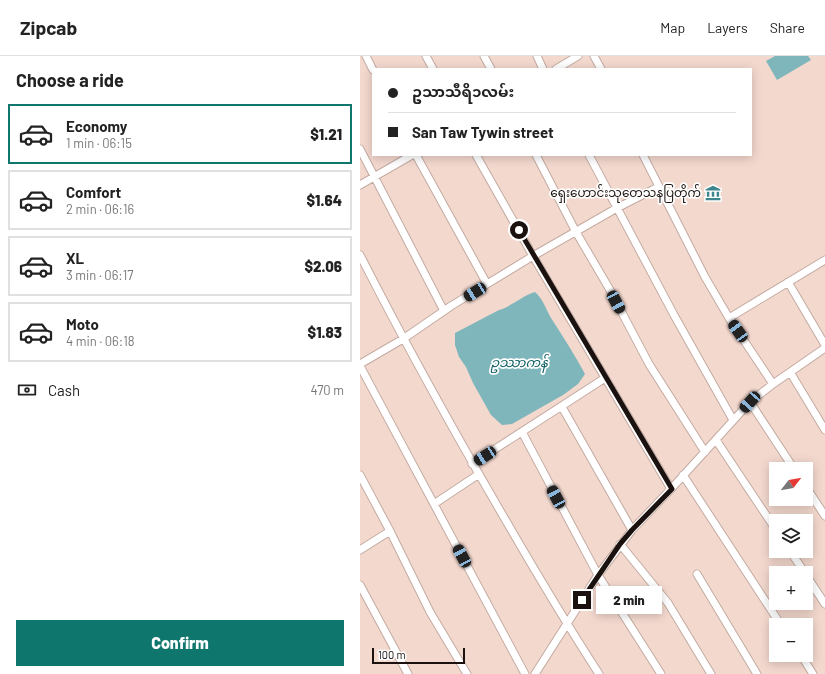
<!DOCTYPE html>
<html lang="en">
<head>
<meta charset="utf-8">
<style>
  body { margin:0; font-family:Barlow,"Noto Sans Myanmar",sans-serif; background:#f6f6f6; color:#222; height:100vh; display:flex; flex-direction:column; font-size:15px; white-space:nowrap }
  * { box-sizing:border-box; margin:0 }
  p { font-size:13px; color:#767676 }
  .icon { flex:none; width:22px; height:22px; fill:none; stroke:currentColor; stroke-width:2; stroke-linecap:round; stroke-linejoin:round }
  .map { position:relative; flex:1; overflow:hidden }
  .panel { display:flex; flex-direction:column; background:#fff; width:360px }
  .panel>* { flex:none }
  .hud { position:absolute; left:12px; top:12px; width:380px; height:88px; border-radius:0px; box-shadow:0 2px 10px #0003; display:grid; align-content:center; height:88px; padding:0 16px; background:#fff }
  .needle { width:26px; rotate:59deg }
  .tools { position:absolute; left:409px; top:406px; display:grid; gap:8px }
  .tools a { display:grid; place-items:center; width:44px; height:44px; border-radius:0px; background:#fff; box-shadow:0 2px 10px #0003; font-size:20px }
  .scale { position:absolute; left:12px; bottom:10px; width:93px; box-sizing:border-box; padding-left:4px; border:2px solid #1b120f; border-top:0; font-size:11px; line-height:14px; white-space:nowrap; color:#1b120f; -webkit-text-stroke:3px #fff; paint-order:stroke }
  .end { position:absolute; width:18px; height:18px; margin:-9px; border:5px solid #1b120f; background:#fff; box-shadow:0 0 0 2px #fff }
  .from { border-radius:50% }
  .bubble { position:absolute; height:28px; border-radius:0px; background:#fff; box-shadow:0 2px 10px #0003; font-size:13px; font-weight:800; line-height:28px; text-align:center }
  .car { position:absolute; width:12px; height:24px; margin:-12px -6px; border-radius:5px; box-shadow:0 0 3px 1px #0007; background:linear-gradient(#222 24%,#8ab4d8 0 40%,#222 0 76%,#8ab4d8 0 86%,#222 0) }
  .hud b { display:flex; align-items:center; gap:14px; height:38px; font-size:15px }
  .hud b+b { border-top:1px solid #e0e0e0 }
  .hud i { width:10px; height:10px; background:#222 }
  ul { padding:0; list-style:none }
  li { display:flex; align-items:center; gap:12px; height:60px; margin:0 8px 6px; padding:0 8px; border:2px solid #e0e0e0; border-radius:0px }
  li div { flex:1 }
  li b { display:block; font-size:15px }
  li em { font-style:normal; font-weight:800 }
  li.selected { border-color:#0f766e }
  li>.icon { width:36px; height:36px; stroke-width:1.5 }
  h2 { padding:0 16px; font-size:18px; line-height:48px }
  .pay { display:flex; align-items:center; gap:10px; height:44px; padding:0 16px; font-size:15px }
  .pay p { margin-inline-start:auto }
  .primary-button { display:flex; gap:8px; margin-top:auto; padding:8px 16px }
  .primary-button a { flex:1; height:46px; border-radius:0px; background:#0f766e; color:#fff; font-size:16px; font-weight:800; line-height:46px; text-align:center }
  header { display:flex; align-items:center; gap:24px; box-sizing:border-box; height:56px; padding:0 20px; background:#fff; border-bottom:1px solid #e0e0e0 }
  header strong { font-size:19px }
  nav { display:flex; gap:22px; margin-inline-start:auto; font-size:14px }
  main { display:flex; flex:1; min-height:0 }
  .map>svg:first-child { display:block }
  .water { fill:#7eb6bb }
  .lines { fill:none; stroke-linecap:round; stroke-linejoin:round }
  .minor-casing { stroke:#c4aaa1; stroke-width:9 }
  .minor { stroke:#fff; stroke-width:7 }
  .route { stroke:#1b120f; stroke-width:5 }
  .labels { text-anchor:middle; stroke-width:3.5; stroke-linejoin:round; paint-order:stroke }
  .poi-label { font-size:12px; fill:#1b120f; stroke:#fff; text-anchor:end }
  .water-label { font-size:13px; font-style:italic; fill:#0f5e65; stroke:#fff }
</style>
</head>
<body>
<header>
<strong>Zipcab</strong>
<nav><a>Map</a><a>Layers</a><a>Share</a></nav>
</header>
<main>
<section class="panel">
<h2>Choose a ride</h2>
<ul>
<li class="selected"><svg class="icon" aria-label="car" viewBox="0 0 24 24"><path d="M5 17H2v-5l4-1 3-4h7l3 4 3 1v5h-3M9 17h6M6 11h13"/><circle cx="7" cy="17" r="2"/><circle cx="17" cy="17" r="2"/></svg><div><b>Economy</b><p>1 min · 06:15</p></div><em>$1.21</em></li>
<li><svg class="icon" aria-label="car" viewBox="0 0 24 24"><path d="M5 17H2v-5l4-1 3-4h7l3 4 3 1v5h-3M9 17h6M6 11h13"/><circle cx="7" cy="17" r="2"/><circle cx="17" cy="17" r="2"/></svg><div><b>Comfort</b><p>2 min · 06:16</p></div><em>$1.64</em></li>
<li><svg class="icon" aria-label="car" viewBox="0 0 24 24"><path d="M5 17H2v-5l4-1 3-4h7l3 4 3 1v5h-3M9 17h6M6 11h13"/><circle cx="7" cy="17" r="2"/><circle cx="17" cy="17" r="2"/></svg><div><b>XL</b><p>3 min · 06:17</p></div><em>$2.06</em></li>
<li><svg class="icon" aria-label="car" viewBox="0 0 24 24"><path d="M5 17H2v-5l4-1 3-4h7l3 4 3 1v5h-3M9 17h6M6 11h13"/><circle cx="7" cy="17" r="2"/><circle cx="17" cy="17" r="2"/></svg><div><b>Moto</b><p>4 min · 06:18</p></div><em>$1.83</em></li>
</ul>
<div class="pay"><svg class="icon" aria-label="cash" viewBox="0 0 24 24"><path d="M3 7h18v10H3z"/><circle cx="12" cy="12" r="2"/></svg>Cash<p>470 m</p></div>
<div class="primary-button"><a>Confirm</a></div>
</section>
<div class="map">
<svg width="465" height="618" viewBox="0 0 465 618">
  <rect width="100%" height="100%" fill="#f3d8ce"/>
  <path class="water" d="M415,0h33l3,4 -34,20 -11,-19z
    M175,236c8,7 11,17 16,26 12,19 24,37 34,56l-7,10 -15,11 -51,29 -10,1 -11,-10 -18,-32 -7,-16 -7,-10 -4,-12v-12l44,-23c13,-4 23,-14 36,-18z"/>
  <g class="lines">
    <defs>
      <path id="minor" d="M6,0l7,14
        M66,0l7,13
        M124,0l7,13
        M177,0l6,13
        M234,0l7,13
        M196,13l22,-13
        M0,93l84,162
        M56,99l71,129
        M116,99l57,101 138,233
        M176,99l40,77 34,58 39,74 56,88
        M229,99l85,160 59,105
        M283,99l62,122 24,41 44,66
        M0,129l52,-30
        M0,199c47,92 97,182 149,271 29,50 59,100 90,148
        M428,226l37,63
        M369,262l96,-58
        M0,308l43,-25 48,-33 82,-50 84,-48 41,-21
        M0,310l165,308
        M430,316l35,58
        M390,346l44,67
        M202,351l70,123
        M162,376l76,143 63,99
        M356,384l60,90
        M112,408l133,-86
        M0,419l30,56 40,81 37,62
        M323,419l98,150
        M446,431l19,29
        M74,448l45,-30
        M260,488l48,59 43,71
        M0,494l30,-19
        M430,495l15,22
        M337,518l60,100
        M446,519l19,29
        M0,529l48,89
        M441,599l12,19
        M175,618l63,-99 34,-45 39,-41 79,-87 23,-18 52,-36"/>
    </defs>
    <use href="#minor" class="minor-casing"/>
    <use href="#minor" class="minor"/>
  </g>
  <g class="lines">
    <path class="route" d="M159,174l153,259 -40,41 -12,14 -38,56"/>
  </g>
  <defs>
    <symbol id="museum-bare" viewBox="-9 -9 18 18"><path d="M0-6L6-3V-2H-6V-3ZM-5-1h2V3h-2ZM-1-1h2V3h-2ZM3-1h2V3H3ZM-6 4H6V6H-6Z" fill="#3e868d" stroke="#fff" stroke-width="2.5" paint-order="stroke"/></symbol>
  </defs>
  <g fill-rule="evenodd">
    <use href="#museum-bare" x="342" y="126" width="22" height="22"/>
  </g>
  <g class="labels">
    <g class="poi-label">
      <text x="341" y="141">ရှေးဟောင်းသုတေသနပြတိုက်</text>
    </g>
    <g class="water-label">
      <text x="159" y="311">ဥဿာကန်</text>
    </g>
  </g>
</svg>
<div class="tools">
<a><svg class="needle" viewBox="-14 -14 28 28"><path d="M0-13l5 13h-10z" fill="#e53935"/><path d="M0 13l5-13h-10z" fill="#767676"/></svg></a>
<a><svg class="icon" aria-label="layers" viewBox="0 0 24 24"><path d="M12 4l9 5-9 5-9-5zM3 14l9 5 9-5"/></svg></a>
<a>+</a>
<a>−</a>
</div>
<div class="scale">100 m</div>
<i class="end from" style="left:159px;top:174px"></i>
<i class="end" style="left:222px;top:544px"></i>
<div class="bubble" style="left:236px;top:530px;width:66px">2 min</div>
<i class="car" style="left:115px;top:236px;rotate:239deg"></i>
<i class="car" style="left:256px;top:246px;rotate:152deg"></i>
<i class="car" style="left:378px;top:275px;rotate:325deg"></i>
<i class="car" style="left:390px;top:346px;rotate:222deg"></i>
<i class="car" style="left:125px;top:400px;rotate:237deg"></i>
<i class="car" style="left:196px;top:441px;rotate:332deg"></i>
<i class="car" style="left:102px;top:500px;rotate:332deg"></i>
<div class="hud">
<b><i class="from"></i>ဥသာသီရိ၁လမ်း</b>
<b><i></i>San Taw Tywin street</b>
</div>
</div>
</main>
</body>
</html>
